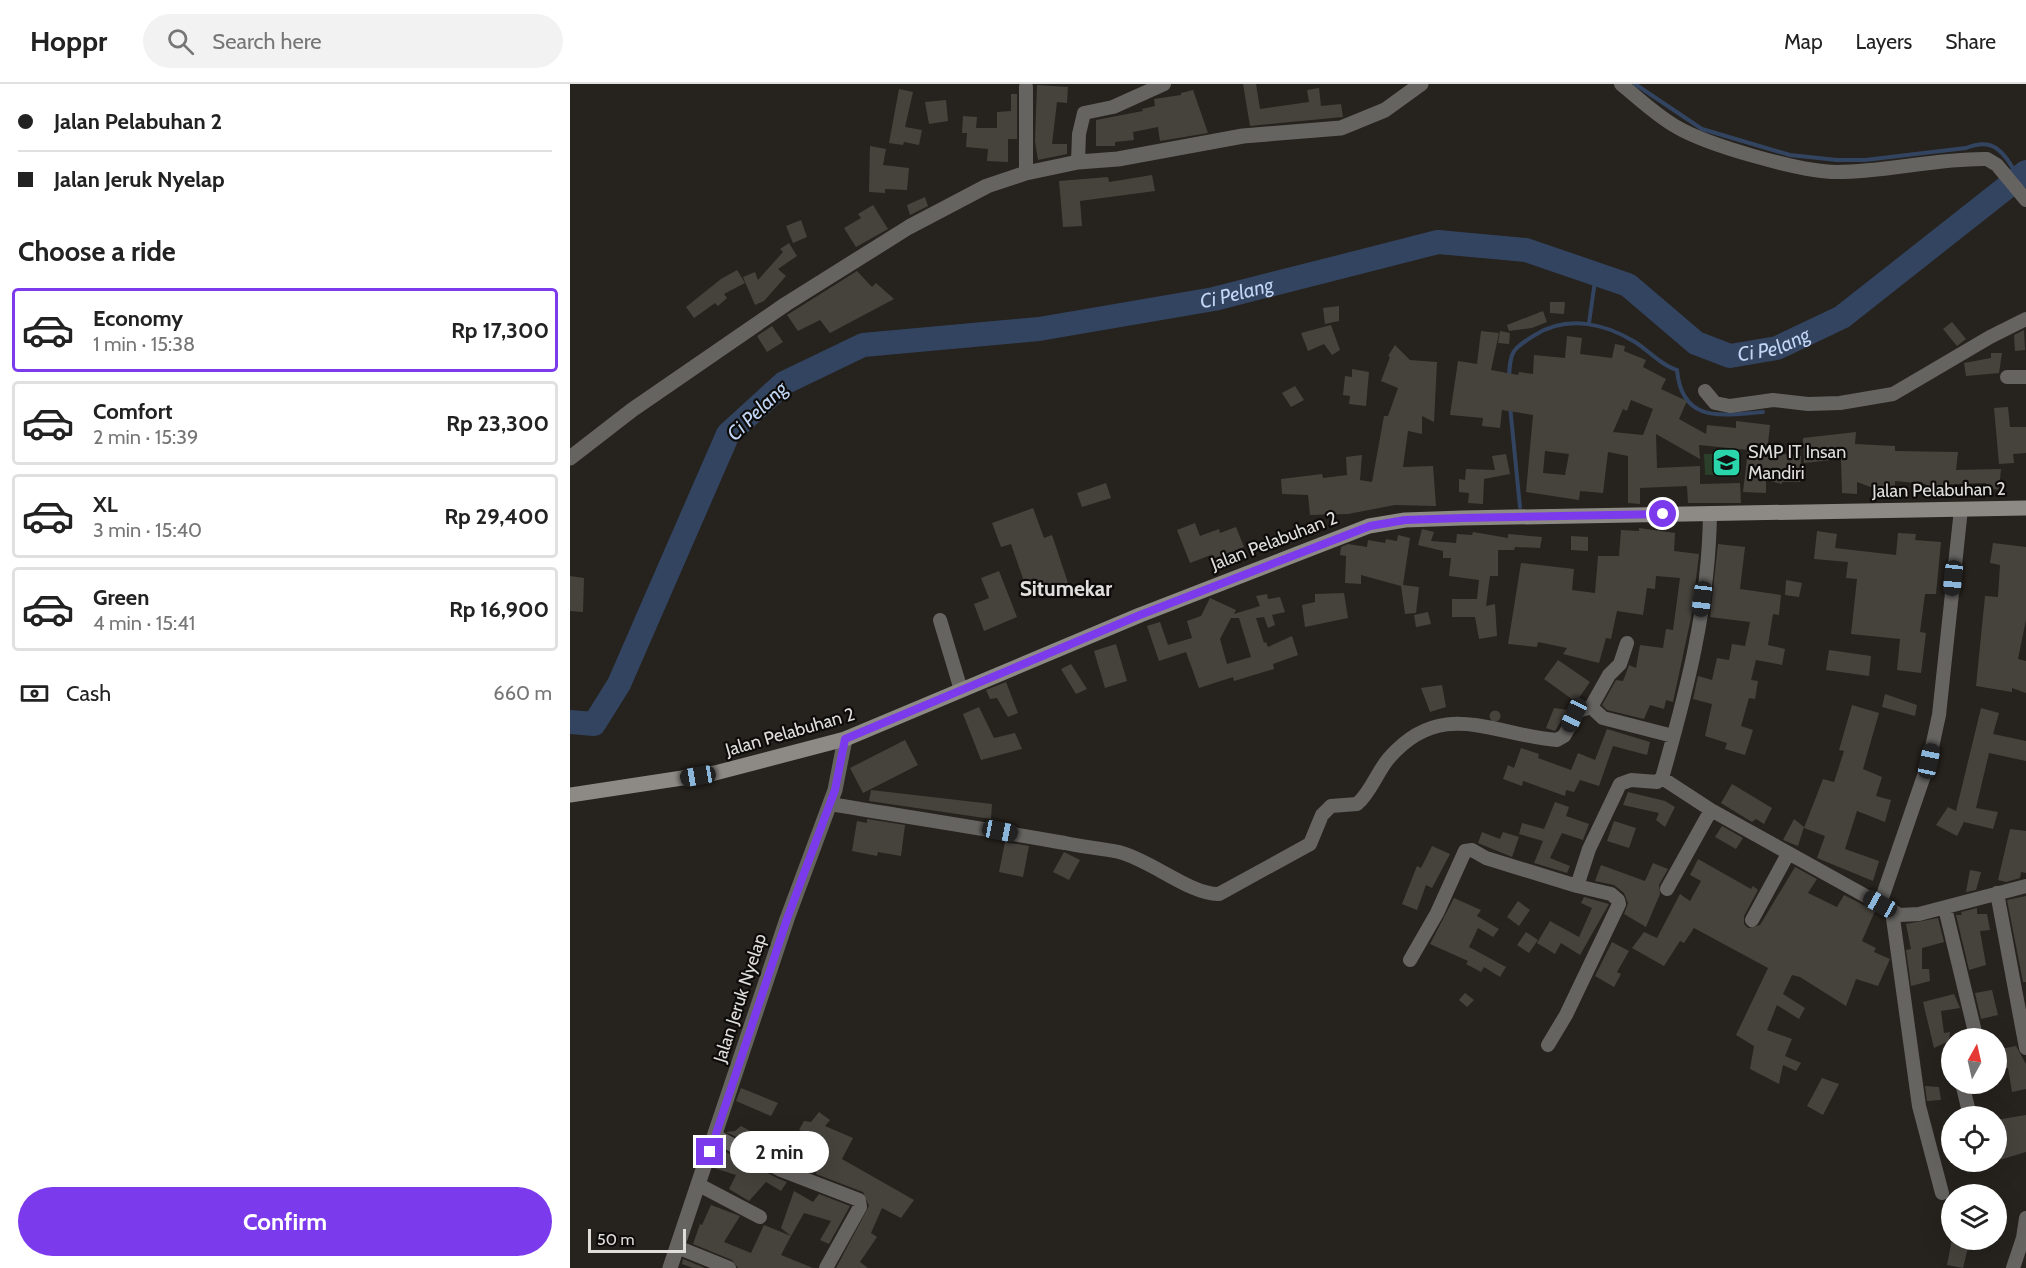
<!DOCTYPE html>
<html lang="en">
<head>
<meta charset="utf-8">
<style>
  body { margin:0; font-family:Cabin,sans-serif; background:#f2f2f2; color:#222; height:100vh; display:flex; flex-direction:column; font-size:22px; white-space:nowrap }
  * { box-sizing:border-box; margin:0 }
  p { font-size:20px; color:#767676 }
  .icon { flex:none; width:33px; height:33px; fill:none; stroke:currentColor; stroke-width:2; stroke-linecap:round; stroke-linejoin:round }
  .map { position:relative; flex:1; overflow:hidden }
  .panel { display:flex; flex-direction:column; background:#fff; width:570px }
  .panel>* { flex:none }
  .banner { display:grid; align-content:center; height:132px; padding:0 18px; background:#fff }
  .needle { width:39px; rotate:8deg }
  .controls { position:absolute; left:1371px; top:944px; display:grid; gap:12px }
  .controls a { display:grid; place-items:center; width:66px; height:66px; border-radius:50%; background:#fff; box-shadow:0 6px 24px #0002; font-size:30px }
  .scale { position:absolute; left:18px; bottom:15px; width:98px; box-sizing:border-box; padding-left:6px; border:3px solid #e0deda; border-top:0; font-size:16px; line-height:21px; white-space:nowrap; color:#e0deda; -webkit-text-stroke:4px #0d0c0a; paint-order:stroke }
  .end { position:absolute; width:27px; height:27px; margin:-14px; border:8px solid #7c3aed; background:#fff; box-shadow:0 0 0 3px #fff }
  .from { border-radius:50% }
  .bubble { position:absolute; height:42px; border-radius:21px; background:#fff; box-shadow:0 6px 24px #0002; font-size:20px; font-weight:800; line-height:42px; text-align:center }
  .car { position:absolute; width:18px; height:36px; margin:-18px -9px; border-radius:8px; box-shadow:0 0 4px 2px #0007; background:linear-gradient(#222 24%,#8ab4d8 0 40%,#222 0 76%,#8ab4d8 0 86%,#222 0) }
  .banner b { display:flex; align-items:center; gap:21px; height:57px; font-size:22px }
  .banner b+b { border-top:2px solid #e0e0e0 }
  .banner i { width:15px; height:15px; background:#222 }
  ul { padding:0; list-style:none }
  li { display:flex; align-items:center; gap:18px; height:84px; margin:0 12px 9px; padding:0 6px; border:3px solid #e0e0e0; border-radius:6px }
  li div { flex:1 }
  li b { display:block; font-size:22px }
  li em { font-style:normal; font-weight:800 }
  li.current { border-color:#7c3aed }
  li>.icon { width:54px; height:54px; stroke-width:1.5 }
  h2 { padding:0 18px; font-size:27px; line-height:72px }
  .pay { display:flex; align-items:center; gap:15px; height:66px; padding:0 18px; font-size:22px }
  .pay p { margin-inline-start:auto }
  .primary-button { display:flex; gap:12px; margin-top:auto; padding:12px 18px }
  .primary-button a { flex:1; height:69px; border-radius:36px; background:#7c3aed; color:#fff; font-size:24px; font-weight:800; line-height:69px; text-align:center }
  header { display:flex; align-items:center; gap:36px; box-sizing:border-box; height:84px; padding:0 30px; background:#fff; border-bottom:2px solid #e0e0e0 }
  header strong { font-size:28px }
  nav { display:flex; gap:33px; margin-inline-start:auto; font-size:21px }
  .search { width:420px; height:54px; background:#f2f2f2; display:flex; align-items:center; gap:15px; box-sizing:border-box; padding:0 21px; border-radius:33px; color:#767676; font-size:22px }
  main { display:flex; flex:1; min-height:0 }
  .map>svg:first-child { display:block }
  .green { fill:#2b402b }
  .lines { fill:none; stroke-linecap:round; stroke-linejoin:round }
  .stream { stroke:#334460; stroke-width:4 }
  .river { stroke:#334460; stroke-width:24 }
  .building { fill:#46433d; fill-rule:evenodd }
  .minor { stroke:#666461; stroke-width:14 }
  .tertiary { stroke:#666461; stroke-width:15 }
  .secondary { stroke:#8d8985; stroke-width:15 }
  .route { stroke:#7c3aed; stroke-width:8 }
  .labels { text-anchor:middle; stroke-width:4.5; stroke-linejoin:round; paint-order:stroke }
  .poi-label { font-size:18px; fill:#e0deda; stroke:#0d0c0a; text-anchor:start }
  .street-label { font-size:18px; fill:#e0deda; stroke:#0d0c0a }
  .water-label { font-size:20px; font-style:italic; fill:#c1d5f5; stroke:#0d0c0a }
  .quarter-label { font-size:21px; font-weight:bold; fill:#e0deda; stroke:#0d0c0a }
</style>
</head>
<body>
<header>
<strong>Hoppr</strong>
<div class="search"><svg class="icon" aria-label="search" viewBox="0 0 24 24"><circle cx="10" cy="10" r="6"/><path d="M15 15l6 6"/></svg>Search here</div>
<nav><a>Map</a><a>Layers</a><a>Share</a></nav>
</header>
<main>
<section class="panel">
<div class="banner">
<b><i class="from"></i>Jalan Pelabuhan 2</b>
<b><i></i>Jalan Jeruk Nyelap</b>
</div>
<h2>Choose a ride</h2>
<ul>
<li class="current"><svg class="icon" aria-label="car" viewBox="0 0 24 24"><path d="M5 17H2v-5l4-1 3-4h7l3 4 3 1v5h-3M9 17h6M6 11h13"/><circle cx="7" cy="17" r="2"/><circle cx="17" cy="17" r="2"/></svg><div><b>Economy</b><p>1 min · 15:38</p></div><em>Rp 17,300</em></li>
<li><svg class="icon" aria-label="car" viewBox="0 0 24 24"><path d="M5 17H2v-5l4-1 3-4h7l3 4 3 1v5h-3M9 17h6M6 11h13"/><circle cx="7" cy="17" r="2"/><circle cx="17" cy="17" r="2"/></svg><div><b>Comfort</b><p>2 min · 15:39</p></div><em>Rp 23,300</em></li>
<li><svg class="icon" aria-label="car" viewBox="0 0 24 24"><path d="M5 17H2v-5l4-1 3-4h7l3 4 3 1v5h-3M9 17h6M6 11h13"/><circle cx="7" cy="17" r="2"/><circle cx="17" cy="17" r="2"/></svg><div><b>XL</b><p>3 min · 15:40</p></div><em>Rp 29,400</em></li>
<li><svg class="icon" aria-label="car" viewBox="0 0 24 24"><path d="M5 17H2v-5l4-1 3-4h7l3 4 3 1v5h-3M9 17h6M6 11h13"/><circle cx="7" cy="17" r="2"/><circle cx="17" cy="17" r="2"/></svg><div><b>Green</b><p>4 min · 15:41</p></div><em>Rp 16,900</em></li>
</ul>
<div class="pay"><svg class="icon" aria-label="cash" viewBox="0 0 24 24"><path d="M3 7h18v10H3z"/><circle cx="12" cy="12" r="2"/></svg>Cash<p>660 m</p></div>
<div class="primary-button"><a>Confirm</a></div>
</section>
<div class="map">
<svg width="1456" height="1184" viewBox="0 0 1456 1184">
  <rect width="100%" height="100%" fill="#26221d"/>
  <path class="green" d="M1170,369l1,21 -36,1 -1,-21z"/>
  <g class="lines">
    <path class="stream" d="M1065,0l67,45 88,26 47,5h28l101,-12c30,-12 38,6 53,30
      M1019,239l7,-49
      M939,294c1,-27 3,-29 26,-43 32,-20 69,-12 100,7 13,8 27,24 42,28 5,54 45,45 86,42
      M940,322l10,101"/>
    <path class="river" id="s1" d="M0,638l24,2 25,-40 109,-250 56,-51 79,-38 176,-16 175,-30 224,-57 88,8 102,35 68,58 34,13 47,-8 65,-31 184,-145"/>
  </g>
  <path class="building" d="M673,0h13l4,25 49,-7 -2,-12 12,-2 2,18 20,-2 2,13 -93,9z
    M467,1l31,2 -1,16 -10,-1 -5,42h15v10l-29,6 -3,-19z
    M329,5l14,3 -8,35 17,3 -3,15 -15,-3 -1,3 -14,-2z
    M623,6l15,43 -48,8 -2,-14 -25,5 1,8 -19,2v4h-19v-26l47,-9 -1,-2 13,-3 -1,-7 27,-4v-2z
    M441,10h6v45h-9v23l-21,-1 1,-12 -22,-2 1,-14h-5l1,-17 14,1 -1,11h21v-16l14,-1z
    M376,16l2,21 -19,3 -4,-22z
    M300,62l16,3 -3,16 26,3 -2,22 -22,-1v4l-16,-1z
    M582,91l3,16 -75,10 2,25 -19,1 -4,-46 49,-4 1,5z
    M355,113l3,9 -18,9 -3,-10z
    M303,121l15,24 -32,18 -12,-19 17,-10 -3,-4z
    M231,136l6,17 -14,6 -7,-17z
    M219,159l8,13 -19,13 8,7 -22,25 -9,4 -12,-28 12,-5 3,8 25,-28 -3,-3z
    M167,186l8,13 -21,11 3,4 -9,8 -3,-3 -21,15 -8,-11 35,-28z
    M287,187l15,16 4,-4 18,16 -64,34 -10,-13 -22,11 -11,-16z
    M980,218h15l-1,12 -14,-1z
    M769,222v15l-14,3 -2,-16z
    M973,227l4,11 -15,6 -23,3 -2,-6z
    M1382,238l14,17 -9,7 -14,-17z
    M761,241l9,25 -8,5 -8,-11 -16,7 -7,-18z
    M202,242l11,16 -16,10 -10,-16z
    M1454,246l1,20 -10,1 -1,-16z
    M911,247l18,2 -8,37 27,5 1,-3 14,2 1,-19 31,3 2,-22 15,2 -2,16 32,4 3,-14 10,2 -1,5 22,9 -3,7 23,12 -5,10 26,12 -8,18 27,15 1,-9 29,3v-7l34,4 -3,27 34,4 -1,26h-18v2l-16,-4v13l-23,-1 5,-42 -49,-5 1,14 -44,-25 1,34 43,-2v18l40,-1 1,20h-53l-1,-17 -47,2v16l-12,-1v-47l-20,-4 -5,41 -23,-2 -1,9 -53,-8 7,-77 -31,-5 -2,18 -18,-2 1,-8 -33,-3 8,-54 19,3zM1061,316l22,9 -10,26 -30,-3 10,-23 4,2zM975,367l24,3 -4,21 -22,-2z
    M930,247l10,2 -1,11 -11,-1z
    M825,261l15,15 27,2 -3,60 -12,-6v18l-14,-3 -5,36 30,-1 3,40 -41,-1 -47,9 -38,1 -2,-20 -26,-1 -1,-15 41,-5 1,4 24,-3 -1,-18 16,-2 -2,25 12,2 12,-66h4l10,-28 -17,-7 9,-24 -2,-1z
    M1421,269h11l-3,20 -33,3 -2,-13 27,-5z
    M782,285l17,3 -3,34 -17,-2 1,-8 -7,-1 2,-19 7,1z
    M725,302l9,14 -13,7 -9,-14z
    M1438,323l2,20h16v26l-13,1 1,9 -15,1 -5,-56z
    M1286,348l-1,12 40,2v5l63,1 -2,18 45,-1 -2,21 -13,-2v-5l-31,1 -13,2 -1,7 -17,-2 2,-7 -31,-3v9l-19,-1 -19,-7v12l-15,-1 -1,-34 -37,4 -1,-25z
    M936,370l4,20 -26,5 -1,25 -15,-1 1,-10 -10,-1v-13l6,1 1,-11 29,1 -3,-14z
    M536,399l5,15 -29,9 -5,-14z
    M463,424l11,30 8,-3 16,48 -39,13 -18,-52 -10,3 -9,-24z
    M625,439l5,13 19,-7 1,4 16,-6 8,20 -31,12 -2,-4 -21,8 -13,-33z
    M1069,444l36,5 -1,18 25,3 -7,59 -19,89 -7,-2 -2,9 -14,-4 -6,14 -37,-9 -5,-5 14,-25 7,1 6,-16 7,3 4,-23 23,3 3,-19 7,1 7,-52 -24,-2 -1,13 -8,-1 -4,27 -26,-4 -6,28 -5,-1 -7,25 -36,-9 4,-6 -29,-6 -1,5 -29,-3 13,-81 53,6 -2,21 23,3 3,-37h21l2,-26 18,1z
    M852,445l12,3 -3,9 25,2 1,-9 15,1 1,-3 35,6v-4l34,3 -2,11 -25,-1 -1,3h-16v26h-8l-4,30 9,-2 2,32 -18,3 -4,-22h-23v-18h25l2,-19 -30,-4 2,-18h-8v-7l-25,-6z
    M1247,447l20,3 -2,14 61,7 2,-22 18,1 -1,6 26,2 -5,52h-11l-5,38 6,1 -5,40 -24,-3 3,-31 -49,-5 6,-55 -11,-1 2,-16 -34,-3z
    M828,451l12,3 -7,47 16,2 -3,26 -11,1 -4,-28 -40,-11v9l-16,-1 1,-27 -6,-1 1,-8 7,-3 19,3 1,-7 17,3 1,-4 11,2z
    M1001,452l17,1v14l-17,-1z
    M1423,459l33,4v73l-8,39 8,2v32l-14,-5v4l-36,-6 9,-90 13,1 2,-32 -10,-2z
    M1148,460l27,3 -5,42 41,6 -2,20 -6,-1 -5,31 17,4 -3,16 -26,-5 -5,20 7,1 -3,18 -6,-1 -8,28 12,4 -8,25 -20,-6 2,-6 -22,-7 7,-32 -19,-5 5,-23 14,4 5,-22 12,2 3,-16 13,2 5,-24 -40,-5z
    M429,487l18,46 -33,14 -10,-27 15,-6 -8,-20z
    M0,492l14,2 -1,34 -13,-1z
    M1216,496l16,3 -3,14 -14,-2z
    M774,509l4,25 -43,9 -3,-22 13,-3v-8z
    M697,510l1,5 12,-2 5,15 -13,3 3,10 -7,3 -4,-11 -8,1 8,25 2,-1 2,5 24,-11 6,19 -25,9 1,5 -40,12 -1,-4 -34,11 -13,-36 -27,9 -12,-35 13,-4 8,23 24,-7 -5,-17 14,-5 9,-18 26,12 -2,4 26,-8 -4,-10zM661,534h8l12,39 -24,7 -7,-25z
    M858,528l3,12 -15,3 -2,-12z
    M546,560l11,37 -22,7 -11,-37z
    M1259,566l42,6 -2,20 -43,-6z
    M988,576l32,22 -14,20 -32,-23z
    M501,580l16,25 -11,5 -15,-25z
    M436,598l12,31 -10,4 -11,-19 -7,1 -4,-9z
    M872,601l4,22 -16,5 -9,-24z
    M1315,610l32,11 -2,11 -33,-9z
    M1282,621l27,8 -16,56 19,8 -6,19 15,4 -6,22 -28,-11 -12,38 34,12 -6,20 -56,-23 8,-22 -21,-8 19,-49 11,3 10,-31 -5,-1z
    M409,623l15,31 21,-5 7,16 -41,11 -18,-46z
    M984,624l14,2 -13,21 -9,-3z
    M1411,624l18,5 -6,21 33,7v20l-37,-8 -13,55 22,4 -5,17 -29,-7 -7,14 -21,-11 12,-18 8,4z
    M919.5 632a5.5 5.5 0 1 1 11 0a5.5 5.5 0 1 1-11 0Z
    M1037,645l43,13 -3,13 -34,-9 -14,40 -19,-6 -6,12 -8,-2 -1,6 -42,-15 -1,5 -19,-7 5,-14 6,3 7,-20 18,6 -1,4 33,12 7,-17 17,7z
    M335,656l13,25 -55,28 -13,-25z
    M1162,700l40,24 -8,16 -8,-5 -4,3 -31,-19z
    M301,706l121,14 -1,15 -122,-18z
    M1058,708l37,9 10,6 -10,20 -9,-7 3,-7 -36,-8z
    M985,718l14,5 -3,9 23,8 -6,16 -21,-7 -12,25 20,8 -3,7 -33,-10 9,-22 -24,-7 3,-11 22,6z
    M297,735l38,6 -4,31 -23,-4 -1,4 -25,-5 5,-30 10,2z
    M1224,735l10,8 -6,19 -15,-6z
    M1044,737l22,7 -7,20 -22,-7z
    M1152,742l21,12 -7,11 -21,-12z
    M1440,745l16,2v42l-5,-1 -1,6 -14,4 -8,-2z
    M912,748l18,7 3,-7 16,5 -7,20 -34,-14z
    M435,758l24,4 -6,31 -24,-5z
    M862,762l18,8 -18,34 -6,-3 -9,25 -15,-6 15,-38 4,2z
    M494,768l16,8 -11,20 -16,-8z
    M1128,775l53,30 2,-3 5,4 -14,26v8l4,4 12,-3 35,-58 22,12 -9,14 29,14 7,-12 31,16 -13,30 14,7 -2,4 16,7 -12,27 -22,-7 -10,27 -46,-29 -8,-2 -9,19 22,14 -6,11 -22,-14 -10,25 25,9 -7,17 16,7 -5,8 -13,-6 -4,19 -29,-15 4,-23 -18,-11 32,-67 -74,-40 -10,15 -4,-2 -16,25 -32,-18 12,-16 13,6 23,-44 10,7 11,-20 -11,-6z
    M1083,779l15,6 -9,16 1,9 -14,33 -22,-13 4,-11 -4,-10 -10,-8 -19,-4 6,-16 44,16z
    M1400,786l11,2 -5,18 -10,2z
    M1456,812v86h-3l-16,-82z
    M1014,813l25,7 -29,51 -19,-12 -6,11 -18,-11 13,-22 29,16 13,-29 -11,-5z
    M884,814l27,12 -4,6 22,13 -6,8 -15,-9 -9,19 37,20 -6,10 -16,-10 -3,5 -15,-8 2,-3 -38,-17z
    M948,817l12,9 -11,16 -12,-9z
    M1407,824v6h10l3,16 -10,1 6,34 -17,5 -13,-55h6l-1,-3z
    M1368,834l6,24 -22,6v21h7l1,12 -19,5 -5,-36 5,-1 -5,-25z
    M956,848l12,8 -9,13 -12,-8z
    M1042,858l17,9 -12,21 4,2 -7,13 -19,-11z
    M1422,906l6,25 -17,4 -6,-26z
    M895,909l9,7 -7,7 -8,-7z
    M1384,910l6,14 -19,3 3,22 6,-1 -1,9 -15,7 -11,-46z
    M1446,962l10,18v25l-14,3 -4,-24 -12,1v-19z
    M1252,994l17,6 -16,31 -16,-9z
    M1355,1002l14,1 2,13 -14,1z
    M171,1004l37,15 -7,13 -35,-15z
    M249,1028l11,8 -5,6 28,12 -11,21 72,41 -13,18 -19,-10 -11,25 6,4 -17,25 8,6h-32l33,-62 -6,-14 -47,-18 2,-8 -14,-8 15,-21 -20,-7 5,-9 7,1z
    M1456,1031v37l-30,9v-41z
    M171,1042l11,6 -3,11 -23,-11 9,-1z
    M150,1065l57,29 10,4 -6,9 -15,-9 -17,19 -20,-12 7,-14 -22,-7z
    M224,1107l19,11 6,-8 31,12 -21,38 -9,-4 11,-19 -27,-8 -13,23 -10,-8z
    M141,1121l29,11 -16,26 27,11 13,-28 27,11 -10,19 32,13h-75l-6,-8 -39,-16 7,-20 2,1z
    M1382,1155h18l-7,29 -16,-3z
    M113,1175l22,9h-12l-11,-4z"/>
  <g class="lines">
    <path class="minor" d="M1051,0c17,14 35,31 54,42 31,19 126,46 162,46 50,0 100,-14 150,-13l10,6 29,35
      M508,78l1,-28 5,-21 29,-6 51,-23
      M456,89v-86
      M1437,293h19
      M1135,307l10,12 15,3 43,-6 35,4 32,-1 53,-9 97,-57 36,-18
      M370,536l21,70
      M1057,559l-7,21 -11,11 -18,32 12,11 70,18
      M1092,694l49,32 189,105 19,-1 107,-28
      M260,720c78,13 156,25 235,39 17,4 36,5 54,9 32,8 72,43 100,42l91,-50 12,-29 9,-9 26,-2c14,-12 20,-32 32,-46 53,-61 103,-23 168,-18l7,-4 14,-25 13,-4
      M1097,805l44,-79
      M1427,809l29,155
      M1310,820l49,-143 10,-46 22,-206
      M1375,824l30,124 -3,6
      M1322,827l27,195 23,87
      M1182,836l36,-66
      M840,876l27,-47 28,-62 7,-1 14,8 91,28 12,-37 31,-65 11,-4 26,2 5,-4c25,-88 47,-172 48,-265
      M978,961l18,-30 53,-111 -1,-4 -7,-6 -34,-8
      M1392,999l8,33
      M145,1052l66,34 78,30 1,7 -34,61
      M129,1101l61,32
      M107,1163l52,21
      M1443,1184l10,-30 3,-20"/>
    <path class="tertiary" d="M0,374l62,-48 154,-106 123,-77 78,-41 39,-13 52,-11 40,-3 125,-23 98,-8 44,-18 36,-26
      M100,1184l117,-349 48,-129 10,-51"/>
    <path class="secondary" d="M0,711l145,-22 130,-34 295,-124 229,-89 36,-6 57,-2 564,-10"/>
  </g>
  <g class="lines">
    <path class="route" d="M140,1068l77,-233 48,-129 10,-51 295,-124 230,-89 35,-6 57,-2 201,-4"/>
  </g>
  <defs>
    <symbol id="school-square" viewBox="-11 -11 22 22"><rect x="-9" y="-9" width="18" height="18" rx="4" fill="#2bd5ac" stroke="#0d0c0a"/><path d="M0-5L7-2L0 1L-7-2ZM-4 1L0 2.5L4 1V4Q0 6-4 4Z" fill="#111"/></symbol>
  </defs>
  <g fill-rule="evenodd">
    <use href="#school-square" x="1140" y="362" width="33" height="33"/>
  </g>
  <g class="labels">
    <g class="poi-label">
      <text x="1178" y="374">SMP IT Insan<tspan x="1178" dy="21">Mandiri</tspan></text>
    </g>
    <g class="street-label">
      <text transform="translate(1369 406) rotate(-1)" y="6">Jalan Pelabuhan 2</text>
      <text transform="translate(704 457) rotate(-21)" y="6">Jalan Pelabuhan 2</text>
      <text transform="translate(220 648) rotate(-16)" y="6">Jalan Pelabuhan 2</text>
      <text transform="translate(170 914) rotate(-72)" y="6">Jalan Jeruk Nyelap</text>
    </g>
    <g class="water-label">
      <text dy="7" stroke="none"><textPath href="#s1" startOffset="885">Ci Pelang</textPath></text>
      <text dy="7" stroke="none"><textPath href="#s1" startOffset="1460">Ci Pelang</textPath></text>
      <text transform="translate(187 327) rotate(-44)" y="7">Ci Pelang</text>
    </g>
    <g class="quarter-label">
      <text x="496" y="512">Situmekar</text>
    </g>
  </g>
</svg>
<div class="controls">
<a><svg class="needle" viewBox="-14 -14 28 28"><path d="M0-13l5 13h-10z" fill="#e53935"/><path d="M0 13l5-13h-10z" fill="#767676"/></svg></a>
<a><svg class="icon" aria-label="locate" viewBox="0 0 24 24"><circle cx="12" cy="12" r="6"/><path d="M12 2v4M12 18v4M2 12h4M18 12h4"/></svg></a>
<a><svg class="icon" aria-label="layers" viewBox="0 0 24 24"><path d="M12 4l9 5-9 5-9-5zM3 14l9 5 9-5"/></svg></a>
</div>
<div class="scale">50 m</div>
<i class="end from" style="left:1093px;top:430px"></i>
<i class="end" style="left:140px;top:1068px"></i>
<div class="bubble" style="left:160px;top:1047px;width:99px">2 min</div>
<i class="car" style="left:1383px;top:494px;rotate:186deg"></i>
<i class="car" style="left:1132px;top:515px;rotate:187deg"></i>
<i class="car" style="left:1004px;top:631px;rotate:205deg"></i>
<i class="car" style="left:1359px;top:677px;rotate:12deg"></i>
<i class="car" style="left:128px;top:692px;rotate:261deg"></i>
<i class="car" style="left:430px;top:747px;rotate:101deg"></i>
<i class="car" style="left:1310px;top:820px;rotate:299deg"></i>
</div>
</main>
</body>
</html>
